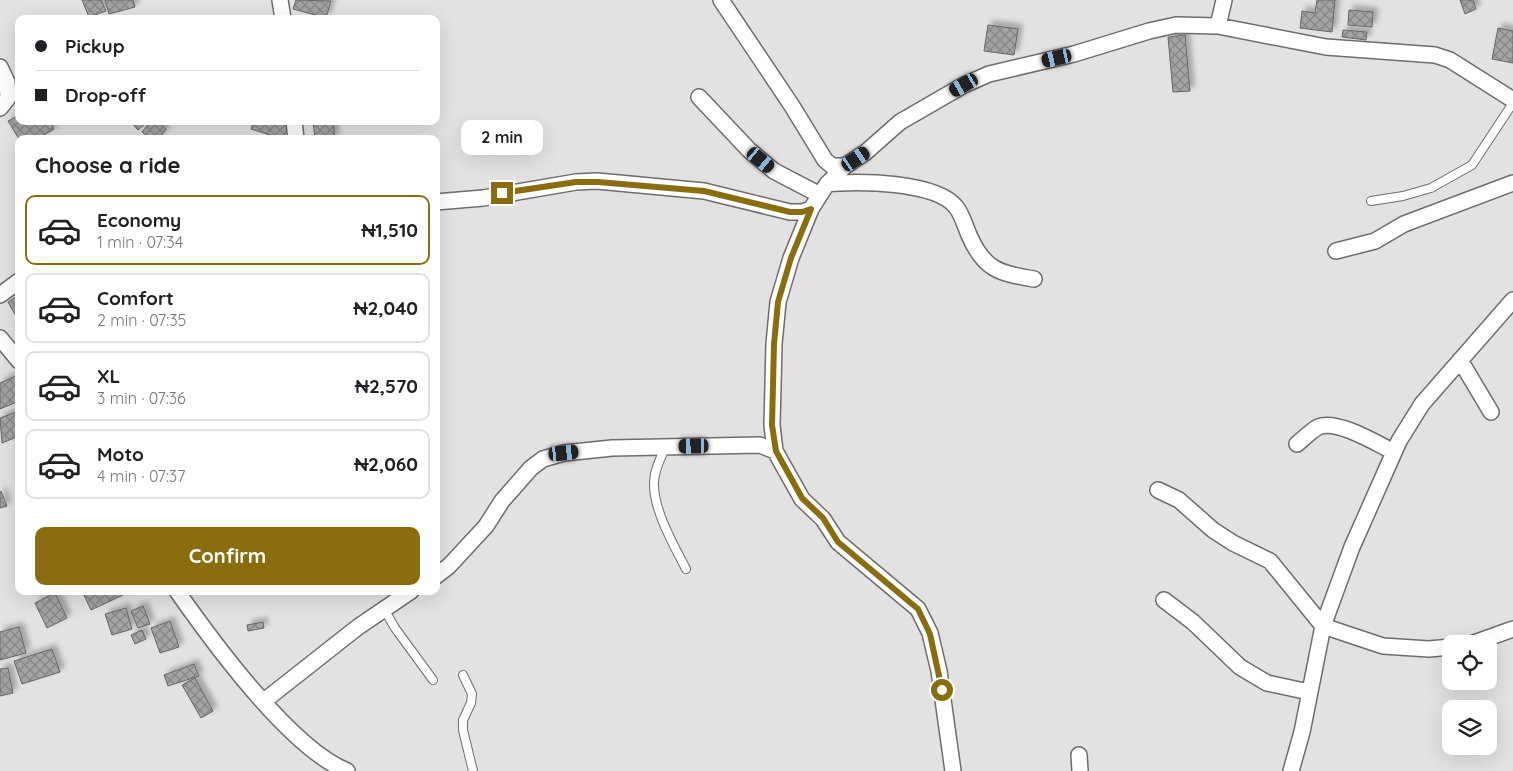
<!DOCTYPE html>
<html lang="en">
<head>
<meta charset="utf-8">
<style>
  body { margin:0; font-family:Quicksand,sans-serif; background:#f6f6f6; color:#202124; height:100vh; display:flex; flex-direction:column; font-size:19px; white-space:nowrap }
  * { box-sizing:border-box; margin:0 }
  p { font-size:16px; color:#757577 }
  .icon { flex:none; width:28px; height:28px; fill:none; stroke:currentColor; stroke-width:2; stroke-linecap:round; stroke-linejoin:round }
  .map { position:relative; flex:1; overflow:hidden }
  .sheet { position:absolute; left:15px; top:135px; width:425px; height:460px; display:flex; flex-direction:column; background:#fff; border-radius:10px; box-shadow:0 5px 20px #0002 }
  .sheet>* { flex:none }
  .banner { position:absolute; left:15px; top:15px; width:425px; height:110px; border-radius:10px; box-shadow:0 5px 20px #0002; display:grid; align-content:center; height:110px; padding:0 20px; background:#fff }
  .fabs { position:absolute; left:1442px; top:635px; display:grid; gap:10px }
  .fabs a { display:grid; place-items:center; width:55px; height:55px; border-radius:10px; background:#fff; box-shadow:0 5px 20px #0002; font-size:25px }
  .end { position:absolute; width:22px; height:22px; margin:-11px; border:6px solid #896d0e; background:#fff; box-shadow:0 0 0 2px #fff }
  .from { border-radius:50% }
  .bubble { position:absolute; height:35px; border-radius:10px; background:#fff; box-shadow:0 5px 20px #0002; font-size:16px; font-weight:700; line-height:35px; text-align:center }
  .car { position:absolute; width:15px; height:30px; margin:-15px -8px; border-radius:6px; box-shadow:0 0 4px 1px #0007; background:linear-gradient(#222 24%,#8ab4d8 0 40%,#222 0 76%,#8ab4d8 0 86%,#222 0) }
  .banner b { display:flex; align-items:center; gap:18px; height:48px; font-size:19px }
  .banner b+b { border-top:1px solid #e0e0e0 }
  .banner i { width:12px; height:12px; background:#202124 }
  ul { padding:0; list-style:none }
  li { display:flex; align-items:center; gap:15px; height:70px; margin:0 10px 8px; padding:0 10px; border:2px solid #e0e0e0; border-radius:10px }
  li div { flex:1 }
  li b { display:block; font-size:19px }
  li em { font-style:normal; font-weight:700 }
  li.selected { border-color:#896d0e }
  li>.icon { width:45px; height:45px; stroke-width:1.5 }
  h2 { padding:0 20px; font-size:22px; line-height:60px }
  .button { display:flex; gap:10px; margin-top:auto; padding:10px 20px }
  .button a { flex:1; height:58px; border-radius:10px; background:#896d0e; color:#fff; font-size:20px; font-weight:700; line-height:58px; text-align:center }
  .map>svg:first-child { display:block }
  .building { fill:url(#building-cross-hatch); stroke:#696666; filter:url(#shadow) }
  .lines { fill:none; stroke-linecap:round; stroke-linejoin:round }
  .service-casing { stroke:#6f6c6e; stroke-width:10 }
  .minor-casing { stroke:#6f6c6e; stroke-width:18 }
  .service { stroke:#fff; stroke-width:8 }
  .minor { stroke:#fff; stroke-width:15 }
  .route { stroke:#896d0e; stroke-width:6 }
</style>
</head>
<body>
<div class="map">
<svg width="1513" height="771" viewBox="0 0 1513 771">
  <defs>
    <pattern id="building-cross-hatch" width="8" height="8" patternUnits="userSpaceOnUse" patternTransform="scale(1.25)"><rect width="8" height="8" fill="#a5a2a2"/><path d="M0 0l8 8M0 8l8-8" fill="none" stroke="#878585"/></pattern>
    <filter id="shadow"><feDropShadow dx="4.5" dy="-4.5" stdDeviation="2.5" flood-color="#0004"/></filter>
  </defs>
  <rect width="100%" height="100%" fill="#e4e1e2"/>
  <path class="building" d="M82,0h19l5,11 -17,6z
    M105,0h28l2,7 -26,7z
    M296,0l35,1 -5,17 -33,-9z
    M1317,0h18l-3,32 -32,-4 2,-17 13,2z
    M1460,0h13l3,9 -11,5z
    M1349,10l24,2 -1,15 -24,-2z
    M988,25l30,4 -4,26 -30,-4z
    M1498,28l15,3v32l-21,-4z
    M1343,30l24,2 -1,8 -24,-3z
    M1185,35l5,56 -17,1 -5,-55z
    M19,115v6h31l4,8 -17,10h-18l-11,-18z
    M130,121h15l1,2 -8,7z
    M151,121h5l10,8 -7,10h-8l-9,-7z
    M254,121h36l-7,18 -32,-10z
    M313,121h20l2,18h-20z
    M19,295v22l-2,1 -9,-16z
    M18,375l1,26 -19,8v-26z
    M19,411v25l-17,7 -2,-25z
    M1,491l6,15 -7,2v-16z
    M82,591h39l2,4 -32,15z
    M55,593l12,25 -20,10 -12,-25z
    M143,606l7,18 -12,4 -7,-17z
    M126,608l6,21 -20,6 -7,-21z
    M170,621l9,26 -19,6 -9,-25z
    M263,622l1,6 -16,3 -1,-6z
    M19,627l7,26 -26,7v-28z
    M142,630l4,9 -11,5 -4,-9z
    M52,649l8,23 -38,12 -8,-23z
    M194,664l5,12 -31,10 -4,-11z
    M8,668l5,25 -13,3v-27z
    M195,678l18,33 -12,7 -19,-33z"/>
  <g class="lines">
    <defs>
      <path id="service" d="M1371,201l32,-5 28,-8 41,-23 41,-62
        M666,446c-5,11 -12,24 -12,37 -1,26 20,63 32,86
        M384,609l11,19 38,52
        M463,675l9,19 -1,9 -8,17v10l10,41"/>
      <path id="minor" d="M280,0l3,19
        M721,0l71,106 33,54 7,6h13
        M1218,26l6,-26
        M0,67l7,15 1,16 -8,10
        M699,97l50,53 25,21 46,24
        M294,121l2,18
        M827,184c30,-4 110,-2 129,23 6,7 9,19 13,28 15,35 30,38 65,44
        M436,202l47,-4 93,-16 21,-1 107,10 86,21h12l9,-3
        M1336,251l39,-10 29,-17 109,-41
        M0,295l19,-14
        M0,338l19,23
        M1460,360l31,52
        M1297,444c6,-5 14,-13 21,-17 19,-8 58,16 76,25
        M1158,490l21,10 34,30 20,13 37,18 53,65 60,20 46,3 22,-2
        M436,576l13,-10 37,-40 16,-25 29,-33 12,-9 21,-6 48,-5 148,-3 15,6
        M177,591c35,50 114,158 170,180
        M1164,600l29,22 47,45 27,16 42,9
        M1471,644l42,-15
        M264,701l94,-74 53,-36
        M1079,755l1,16
        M953,771l-14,-100 -9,-38 -12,-24 -80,-67 -15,-23 -21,-20 -27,-48 -3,-26 2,-81 4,-42 13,-44 20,-49 16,-25 18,-18 21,-14 34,-30 64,-37 25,-11 85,-20 75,-23 27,-6 42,1 108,21 109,8 15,5 63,40
        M1291,771l11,-39 21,-106 29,-79 47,-106 23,-37 91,-104"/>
    </defs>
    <use href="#service" class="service-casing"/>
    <use href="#minor" class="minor-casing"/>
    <use href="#service" class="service"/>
    <use href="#minor" class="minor"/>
  </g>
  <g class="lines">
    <path class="route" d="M502,193l74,-11h22l106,9 86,21h12l9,-3 -20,49 -13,44 -4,42 -2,81 4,26 26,47 21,20 15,24 80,67 12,25 12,56"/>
  </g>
</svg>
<div class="fabs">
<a><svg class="icon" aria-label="locate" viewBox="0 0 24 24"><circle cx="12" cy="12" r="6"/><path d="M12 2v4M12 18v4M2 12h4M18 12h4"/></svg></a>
<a><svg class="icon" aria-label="layers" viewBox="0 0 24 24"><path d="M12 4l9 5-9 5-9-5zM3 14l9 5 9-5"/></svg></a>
</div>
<i class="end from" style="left:942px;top:690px"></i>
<i class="end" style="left:502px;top:193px"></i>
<div class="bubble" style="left:461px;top:120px;width:82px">2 min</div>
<i class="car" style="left:1057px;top:58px;rotate:257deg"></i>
<i class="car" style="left:964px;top:85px;rotate:240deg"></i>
<i class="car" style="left:856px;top:159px;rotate:56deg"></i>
<i class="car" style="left:761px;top:160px;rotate:130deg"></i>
<i class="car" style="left:694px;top:446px;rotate:269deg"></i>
<i class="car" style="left:564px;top:453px;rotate:84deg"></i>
<div class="banner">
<b><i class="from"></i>Pickup</b>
<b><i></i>Drop-off</b>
</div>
<section class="sheet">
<h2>Choose a ride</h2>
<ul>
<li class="selected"><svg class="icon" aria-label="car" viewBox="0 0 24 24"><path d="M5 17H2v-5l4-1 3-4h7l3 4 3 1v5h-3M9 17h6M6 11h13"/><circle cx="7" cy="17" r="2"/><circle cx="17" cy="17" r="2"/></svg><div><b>Economy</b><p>1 min · 07:34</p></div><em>₦1,510</em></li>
<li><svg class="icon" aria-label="car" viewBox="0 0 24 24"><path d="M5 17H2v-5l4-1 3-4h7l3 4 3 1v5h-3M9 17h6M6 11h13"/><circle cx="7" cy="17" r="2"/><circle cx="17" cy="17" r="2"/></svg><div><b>Comfort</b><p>2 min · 07:35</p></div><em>₦2,040</em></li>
<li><svg class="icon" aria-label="car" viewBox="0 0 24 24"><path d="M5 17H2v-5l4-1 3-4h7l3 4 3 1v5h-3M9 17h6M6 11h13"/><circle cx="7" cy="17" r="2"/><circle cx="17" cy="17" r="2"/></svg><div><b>XL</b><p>3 min · 07:36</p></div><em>₦2,570</em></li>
<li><svg class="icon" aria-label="car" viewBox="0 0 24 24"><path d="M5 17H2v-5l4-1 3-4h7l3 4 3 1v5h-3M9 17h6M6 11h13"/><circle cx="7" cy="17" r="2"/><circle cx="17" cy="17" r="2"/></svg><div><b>Moto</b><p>4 min · 07:37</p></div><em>₦2,060</em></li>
</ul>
<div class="button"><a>Confirm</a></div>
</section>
</div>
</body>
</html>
